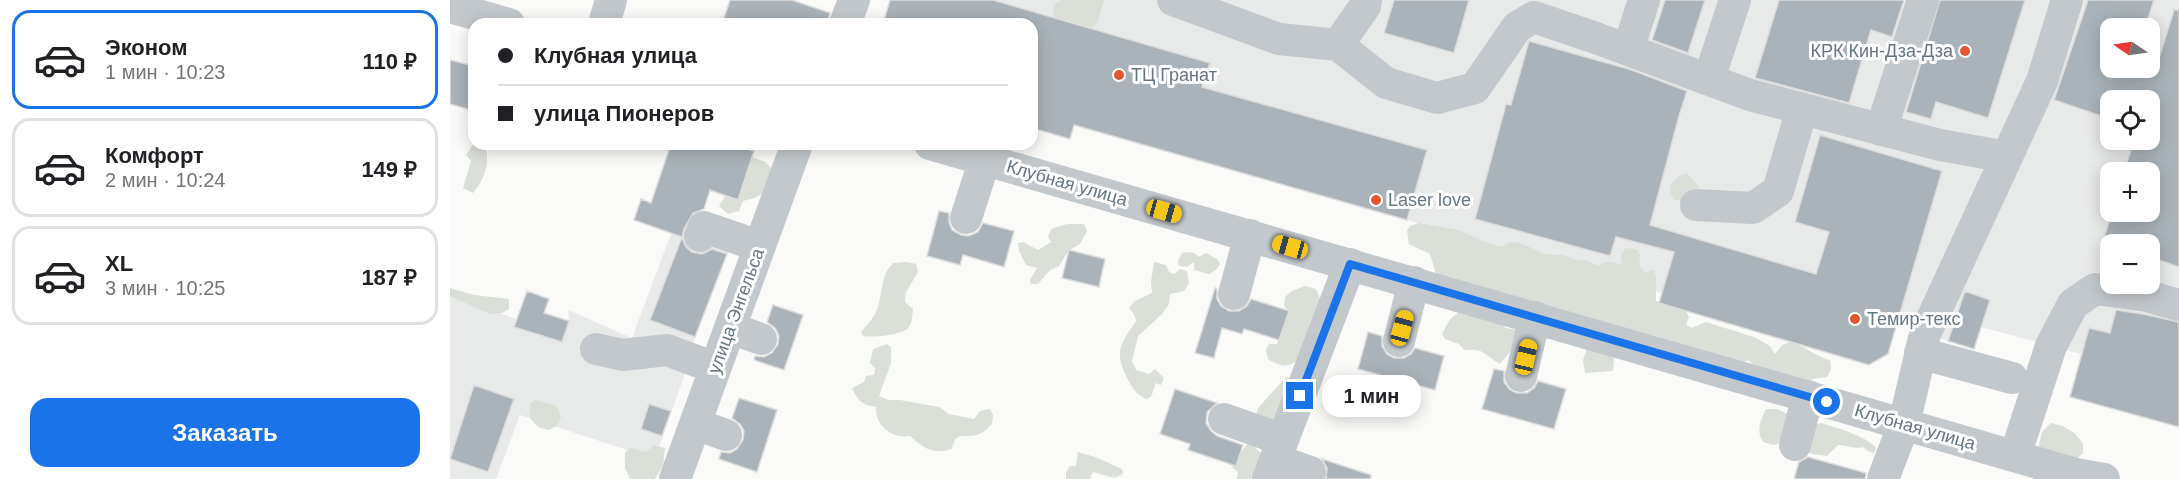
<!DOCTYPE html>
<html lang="ru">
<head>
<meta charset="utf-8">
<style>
  body { margin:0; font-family:Helvetica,sans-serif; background:#f2f2f2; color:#202124; height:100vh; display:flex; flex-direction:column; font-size:22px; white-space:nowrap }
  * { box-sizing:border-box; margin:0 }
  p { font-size:20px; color:#757577 }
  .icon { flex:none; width:33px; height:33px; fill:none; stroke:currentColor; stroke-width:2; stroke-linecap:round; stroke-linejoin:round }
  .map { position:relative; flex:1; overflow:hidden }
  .sheet { display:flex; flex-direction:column; background:#fff; width:450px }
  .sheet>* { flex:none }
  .banner { position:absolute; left:18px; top:18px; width:570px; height:132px; border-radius:18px; box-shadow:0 3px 15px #0003; display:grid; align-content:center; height:132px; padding:0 30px; background:#fff }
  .needle { width:39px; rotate:283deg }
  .controls { position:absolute; left:1650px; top:18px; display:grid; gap:12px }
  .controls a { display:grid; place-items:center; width:60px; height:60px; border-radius:12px; background:#fff; box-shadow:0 3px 15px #0003; font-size:30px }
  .end { position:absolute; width:27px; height:27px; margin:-14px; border:8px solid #1a73e8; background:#fff; box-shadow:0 0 0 3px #fff }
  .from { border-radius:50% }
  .bubble { position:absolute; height:42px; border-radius:18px; background:#fff; box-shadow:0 3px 15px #0003; font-size:20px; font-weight:600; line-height:42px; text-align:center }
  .car { position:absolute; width:18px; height:36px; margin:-18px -9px; border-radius:8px; box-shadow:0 0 4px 2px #0007; background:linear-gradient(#f5c518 24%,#345 0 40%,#f5c518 0 76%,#345 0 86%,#f5c518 0) }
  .banner b { display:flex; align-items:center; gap:21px; height:57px; font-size:22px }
  .banner b+b { border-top:2px solid #e0e0e0 }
  .banner i { width:15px; height:15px; background:#202124 }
  ul { padding:10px 0 0; list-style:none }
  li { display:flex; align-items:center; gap:18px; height:99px; margin:0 12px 9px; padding:0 18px; border:3px solid #e0e0e0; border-radius:18px }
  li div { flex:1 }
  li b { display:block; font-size:22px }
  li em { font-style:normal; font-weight:600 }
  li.active { border-color:#1a73e8 }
  li>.icon { width:54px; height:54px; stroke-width:1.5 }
  .primary-button { display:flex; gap:12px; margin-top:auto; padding:12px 30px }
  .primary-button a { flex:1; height:69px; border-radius:18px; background:#1a73e8; color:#fff; font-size:24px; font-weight:600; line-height:69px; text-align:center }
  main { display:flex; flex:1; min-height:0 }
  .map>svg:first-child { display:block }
  .built { fill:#e8e9e9; fill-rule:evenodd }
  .green { fill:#dadfd7 }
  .building { fill:#aab3b9; stroke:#dcdcda; stroke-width:1.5 }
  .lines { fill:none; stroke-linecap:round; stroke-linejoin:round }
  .minor { stroke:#c3c8cc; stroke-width:32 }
  .route { stroke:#1a73e8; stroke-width:8 }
  .poi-dot { fill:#e4572e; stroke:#fff; stroke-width:2 }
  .labels { text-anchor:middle; stroke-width:6; stroke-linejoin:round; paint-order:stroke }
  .poi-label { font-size:18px; fill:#657683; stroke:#fff; text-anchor:start }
  .street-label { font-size:18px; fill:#657683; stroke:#fff }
</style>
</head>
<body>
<main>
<section class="sheet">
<ul>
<li class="active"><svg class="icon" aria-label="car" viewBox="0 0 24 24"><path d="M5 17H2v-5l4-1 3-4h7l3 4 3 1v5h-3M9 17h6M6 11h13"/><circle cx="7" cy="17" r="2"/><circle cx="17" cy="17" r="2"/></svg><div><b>Эконом</b><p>1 мин · 10:23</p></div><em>110 ₽</em></li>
<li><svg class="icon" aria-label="car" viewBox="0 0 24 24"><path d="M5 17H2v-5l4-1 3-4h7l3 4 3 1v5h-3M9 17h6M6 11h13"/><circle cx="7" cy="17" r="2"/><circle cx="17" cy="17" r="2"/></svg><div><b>Комфорт</b><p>2 мин · 10:24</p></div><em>149 ₽</em></li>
<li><svg class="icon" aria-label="car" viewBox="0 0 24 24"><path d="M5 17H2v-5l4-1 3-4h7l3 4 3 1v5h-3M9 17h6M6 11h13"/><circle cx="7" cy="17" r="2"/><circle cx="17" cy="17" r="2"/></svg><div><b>XL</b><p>3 мин · 10:25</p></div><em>187 ₽</em></li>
</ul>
<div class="primary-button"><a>Заказать</a></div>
</section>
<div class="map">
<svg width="1729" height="479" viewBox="0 0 1729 479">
  <rect width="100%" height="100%" fill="#fafaf8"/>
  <path class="built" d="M440,0h1289v427l-109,-30 11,-43 -100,-27 -7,22 -77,-24 -9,29 -19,11 -210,-62 3,-10 -588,-168 -42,-101h-149zM1660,28h40v40h-40zM1660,100h40v40h-40zM1660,172h40v40h-40zM1660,244h40v40h-40z
    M241,209l12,3 27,35 -35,90 -5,22 -35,100 -135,-44 -24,64h-46v-183l67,23 -3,8 55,-6 -1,-11 64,28 42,-112z"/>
  <path class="green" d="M611,0h43l-7,23 -5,5 -37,-10 -2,-5 1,-8z
    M24,143l11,1c5,19 1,33 -12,49l-10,-5 8,-27 -5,-6z
    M302,157l13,5 7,7c-3,22 -7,27 -29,32l-4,10 -11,3 -9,-8 6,-10 13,4z
    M1237,173l11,13 1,11 -13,4 -12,-1 -4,-7 1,-9 8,-8z
    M969,223l40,7 23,11 20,6 8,-5 10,1 16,7 6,4 21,1 13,5h9l14,6c8,-7 14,-4 23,-1l-1,-11 5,-6 10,1 4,6 -1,10 6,8 8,-4 3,7v25l30,10 3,6 -3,8 6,3 14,-6 48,15 16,9 5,8 7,-9 8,-3c17,5 23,13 40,18l1,9 -4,8 -15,2 -3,12 -54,-25 -7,-6 -10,5 -86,-30 -5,5 -160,-50 -16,-7 -9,3 -25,-9 -7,-23 -21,-10 -2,-14 3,-4z
    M617,224h17l3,7 -7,13 -11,6 -10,16 -9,4 -12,14h-7l-1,-4 7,-12 -11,-3 -7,-14 -1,-8 5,-1 15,8 13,-8 -3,-5 3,-8z
    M740,252l6,2 2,3 8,-4 11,6 3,5 -4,6 -7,4 -15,-4v-8l-7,5 -8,-1 -1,-5 4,-8z
    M456,262l10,2 2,8 -12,20 -1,10 8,7c-1,7 0,15 -6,20 -8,6 -35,9 -44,7l-2,-4c5,-6 12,-13 15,-20 8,-18 3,-35 17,-49z
    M704,262l12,3 3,7 5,2 6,-5 7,2 2,12 -5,8 -14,3 -1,10 -7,10 -24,22 -6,25 4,9 13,4 6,-5 9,9 -3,7 -5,-2 -5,14 -5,2c-11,-6 -13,-10 -19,-21 -13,-28 -7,-33 9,-57l-2,-7 -5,-6 6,-7 17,-8 -1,-11z
    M855,286l11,3 5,12c-8,24 -16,84 -53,58l-2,-9 3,-6h8l12,-33 -5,-5 1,-9 7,-6z
    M0,288l24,7 35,4v10l-7,4 -12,1 -40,-18z
    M1012,310l26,2 18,16 11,2 -5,19 -12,15c-16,-9 -14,-16 -36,-14l-5,-6 -14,-5 -3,-5 8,-15z
    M437,344l4,3v16l-12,33 10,4h11l39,7 10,7 25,5 6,-8 10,-2 3,6 -1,9c-4,4 -8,8 -13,10 -15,6 -23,-5 -27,15 -20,6 -28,-1 -42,-13 -18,3 -35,-10 -34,-29 -14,-2 -19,-7 -24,-19l12,-6 2,-6 8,-1 1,-7 -5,-5 3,-14z
    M1137,349l20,1 7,9 -1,12 -28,2 -2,-13z
    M836,377l4,1 -8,45 -26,-8 2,-7z
    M85,400l22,6 4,11 -4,9 -8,4 -11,-3 -8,-9v-14z
    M1316,409h11l13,6 1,24 -17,6 -11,-3c-7,-11 -3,-21 3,-33z
    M1371,423c20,6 39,11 55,24l-2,6 -7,-2 -4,-4c-9,3 -16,-3 -25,-2l-11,11 -15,-2 -10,-7 9,-21z
    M1601,423c16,4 23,7 32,21v9l-6,6 -39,-11 4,-16z
    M797,444l6,1 9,10 -8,21 -4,3h-20h7l1,-7 -5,-4 -1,-3z
    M204,445l11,3 -2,17 -8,14h-25l-5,-11v-15l5,-5 16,4z
    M628,452l17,5 27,12 1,5 -9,4 -21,-6 -3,7h-24v-7l4,-6h6z"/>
  <path class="building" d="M280,0h62l38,13 -3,11h-105z
    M440,0h103l217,63 -8,24 225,63 -20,70 -333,-95 -4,14 -38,-11v-104h-149z
    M944,0h75l-15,53 -70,-20z
    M1215,0h40l-17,53 -36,-13z
    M1329,0h125l-12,37 -21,-7 -22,73 -94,-25z
    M1490,0h85l-37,118 -52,-16 -5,17 -25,-7z
    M1638,0h66l-9,28h-35v40h46l18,-58h5v257l-29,-10v-13h-48l10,-32h38v-40h-26l10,-32h16v-40h-40v19l-56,-19z
    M1079,41l103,29 55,21 -8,25 -29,109 166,49 13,-42 -34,-10 25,-87 122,36 -54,183 -19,11 -210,-62 15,-51 -58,-15 -6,19 -135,-37 31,-115 5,1z
    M0,60l24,6v45l-24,-7z
    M221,144h60l23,7 -16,49 -28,-10 -6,19 -11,4 -9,16 -2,9 4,9 6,5 10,2 10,-5 15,5 -32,83 -45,-17 32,-83 -48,-17 7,-21 10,4z
    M489,211l10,2v9l3,8 9,5 8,1 9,-4 5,-9 31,8 -10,36 -41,-12 -3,10 -33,-9z
    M619,250l36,9 -6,28 -37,-9z
    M765,288l2,1v10l4,7 8,5h10l8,-5 4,-7 38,12 -10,29 -35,-11 -2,5 -20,-6 -8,30 -19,-5z
    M77,291l22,8 -5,14 25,8 -7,21 -48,-15z
    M1515,291l25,9 -16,49 -26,-8z
    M323,305l30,10 -19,55 -30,-10 1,-4 9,1 8,-4 6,-9 1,-8 -4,-8 -8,-6z
    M1666,310l27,4 36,8v105l-109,-30 19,-69 21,5z
    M918,332l14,4v10l5,8 7,4h10l7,-4 4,-6 29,8 -9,34 -77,-21z
    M1044,369l10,2v11l5,7 7,4h11l7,-5 4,-7 28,8 -12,40 -72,-20z
    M24,385l40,14 -26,73 -38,-13z
    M725,389l42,14 -10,9 -1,11 5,8 6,5 26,9 -7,21 -48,-16 2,-6 -30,-10z
    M289,398l38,12 -20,62 -38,-13 2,-7 9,1 7,-4 6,-9 1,-9 -4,-7 -8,-6z
    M199,404l22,7 -9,25 -21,-7z
    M1358,457l58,16 -1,6h-71l5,-17z
    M872,459l49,16 -1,4h-44l1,-11z"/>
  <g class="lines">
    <path class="minor" d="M723,0l106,39 59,6 27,-39 1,-6
      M0,7l59,17
      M154,24l7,-24
      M395,24l9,-24
      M888,45l48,38 51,15 38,-10 42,-61 17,-10 59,20 157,58 190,50 67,12
      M1178,50l16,-50
      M1259,79l26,-79
      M1431,130l42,-130
      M480,144l1146,330 28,5
      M1246,205l57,3 25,-17 24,-82
      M516,218l19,-59
      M250,236l4,-9 55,19
      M784,294l16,-59
      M280,328l31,11
      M949,341l15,-59
      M146,349l27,6 44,-5 48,18
      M1470,353l92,25
      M1071,376l14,-59
      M774,419l59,21
      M245,424l31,11
      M1345,445l13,-49
      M1565,456l36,-110 22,-42 22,-15 52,7 32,9
      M825,460l35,12
      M225,479l122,-335
      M818,479l82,-215
      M1433,479l21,-55 21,-90 117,-253 25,-81"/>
  </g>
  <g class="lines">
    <path class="route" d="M850,396l50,-132 477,138"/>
  </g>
  <g class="poi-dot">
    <circle cx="1515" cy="51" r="6"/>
    <circle cx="669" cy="75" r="6"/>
    <circle cx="926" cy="200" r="6"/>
    <circle cx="1405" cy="319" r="6"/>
  </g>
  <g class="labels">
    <g class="poi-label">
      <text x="1503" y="57" text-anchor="end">КРК Кин-Дза-Дза</text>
      <text x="681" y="81">ТЦ Гранат</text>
      <text x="938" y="206">Laser love</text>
      <text x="1417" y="325">Темир-текс</text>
    </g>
    <g class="street-label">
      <text transform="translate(617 183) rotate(16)" y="6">Клубная улица</text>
      <text transform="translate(286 311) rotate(-70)" y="6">улица Энгельса</text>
      <text transform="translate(1465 427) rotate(16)" y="6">Клубная улица</text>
    </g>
  </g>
</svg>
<div class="controls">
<a><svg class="needle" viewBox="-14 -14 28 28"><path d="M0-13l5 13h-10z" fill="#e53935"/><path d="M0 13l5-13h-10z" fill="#757577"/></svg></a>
<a><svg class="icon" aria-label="locate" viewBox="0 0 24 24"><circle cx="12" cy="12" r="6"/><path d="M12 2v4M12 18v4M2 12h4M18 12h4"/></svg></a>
<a>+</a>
<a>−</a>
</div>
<i class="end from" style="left:1377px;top:402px"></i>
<i class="end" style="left:850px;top:396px"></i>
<div class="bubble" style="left:872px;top:375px;width:99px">1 мин</div>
<i class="car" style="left:714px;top:211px;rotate:106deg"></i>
<i class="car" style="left:840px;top:247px;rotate:286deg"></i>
<i class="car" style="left:952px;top:328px;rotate:15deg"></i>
<i class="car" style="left:1076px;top:357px;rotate:13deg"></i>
<div class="banner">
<b><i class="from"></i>Клубная улица</b>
<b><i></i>улица Пионеров</b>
</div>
</div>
</main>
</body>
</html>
